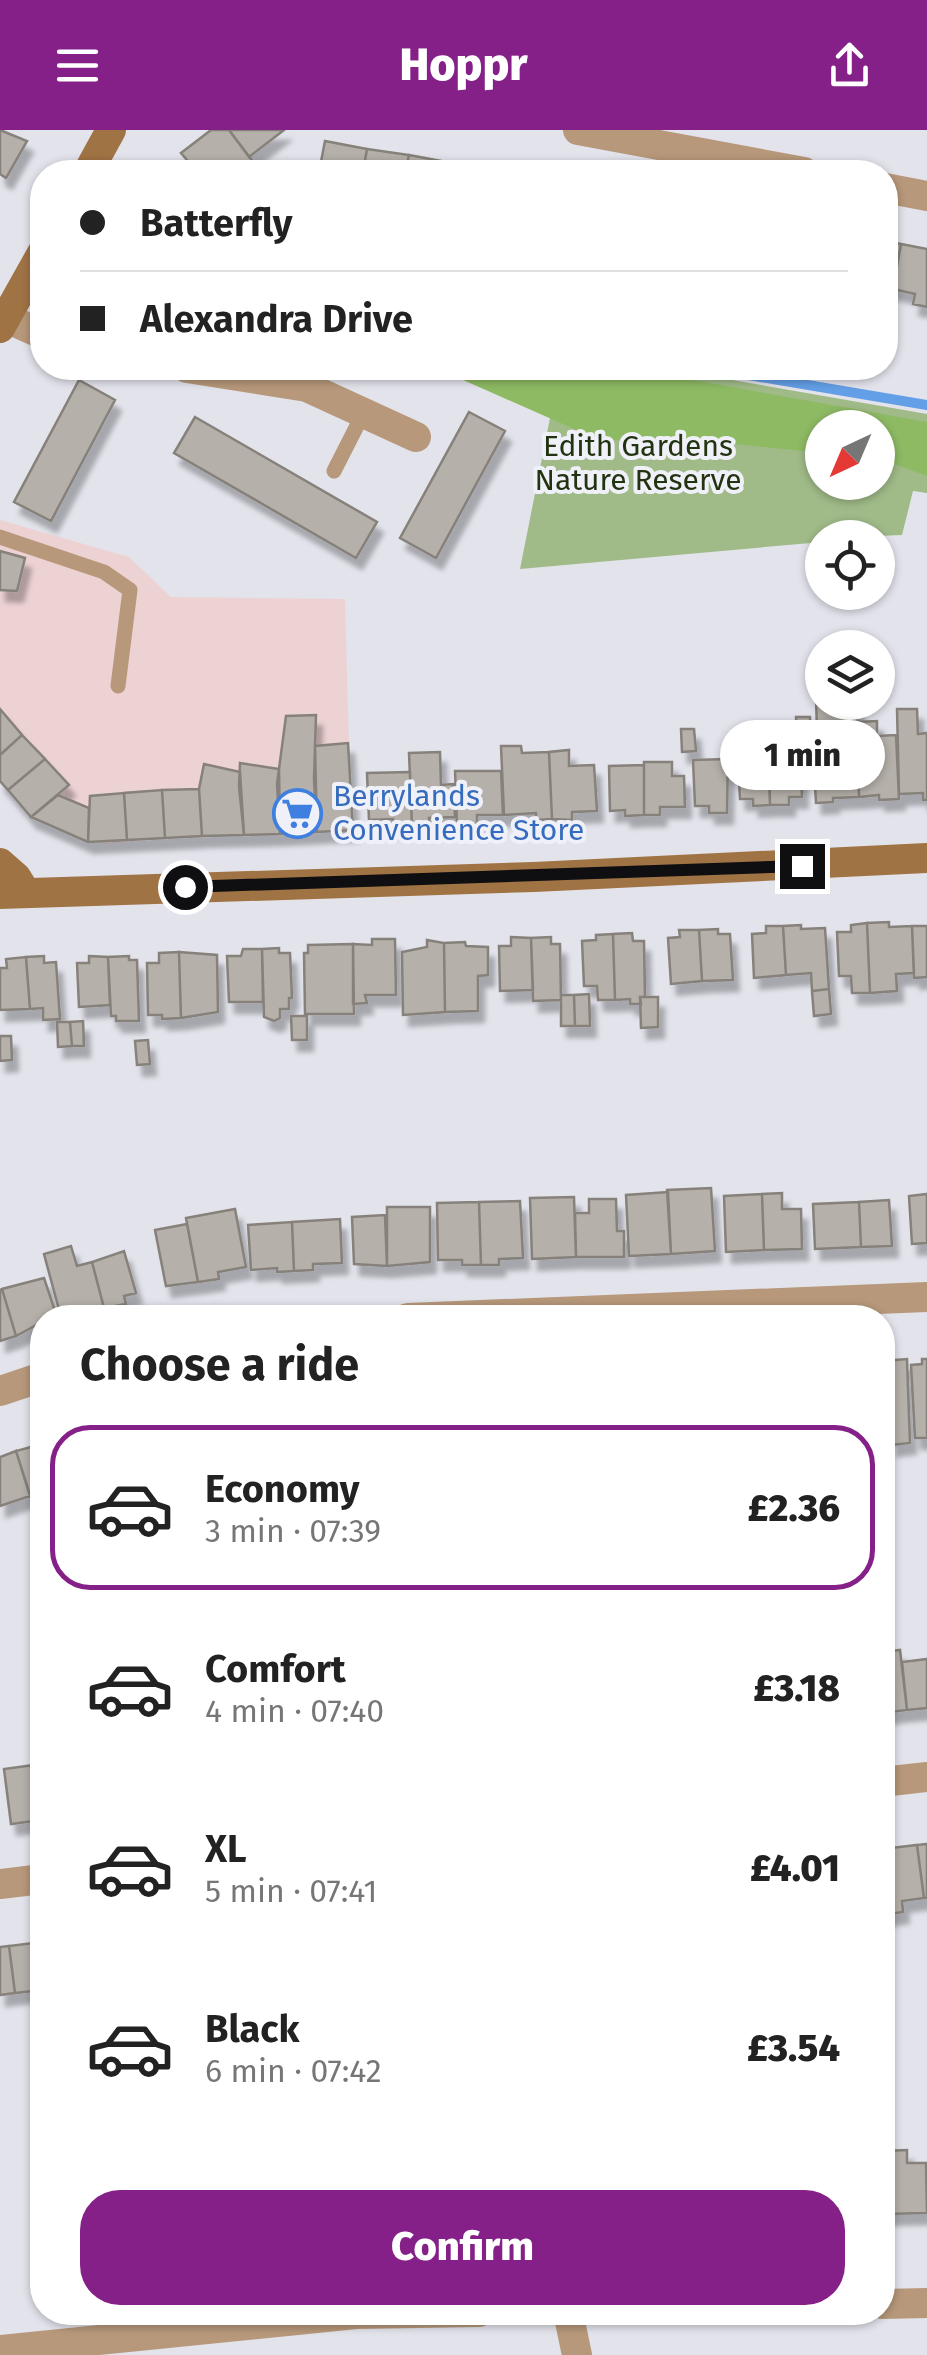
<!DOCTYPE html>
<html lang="en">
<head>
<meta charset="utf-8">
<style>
  body { margin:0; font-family:"Fira Sans",sans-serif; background:#f2f2f2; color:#222; height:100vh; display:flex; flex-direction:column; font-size:38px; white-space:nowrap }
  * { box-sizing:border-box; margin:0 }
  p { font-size:32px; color:#767676 }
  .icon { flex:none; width:55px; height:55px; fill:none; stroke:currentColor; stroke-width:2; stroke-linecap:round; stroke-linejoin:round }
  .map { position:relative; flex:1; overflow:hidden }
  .sheet { position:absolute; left:30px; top:1175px; width:865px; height:1020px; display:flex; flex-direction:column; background:#fff; border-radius:40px; box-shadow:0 2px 8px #0004 }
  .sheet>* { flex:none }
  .banner { position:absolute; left:30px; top:30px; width:868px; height:220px; border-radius:40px; box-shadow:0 2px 8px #0004; display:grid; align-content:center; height:220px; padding:0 50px; background:#fff }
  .needle { width:65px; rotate:224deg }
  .fabs { position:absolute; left:805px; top:280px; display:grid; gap:20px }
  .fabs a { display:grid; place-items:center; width:90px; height:90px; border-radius:50%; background:#fff; box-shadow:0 2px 8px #0004; font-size:50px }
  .end { position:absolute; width:45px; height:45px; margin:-22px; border:12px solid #0f0f12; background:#fff; box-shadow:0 0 0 5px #fff }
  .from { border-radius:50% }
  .bubble { position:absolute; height:70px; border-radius:35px; background:#fff; box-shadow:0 2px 8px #0004; font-size:32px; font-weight:800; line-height:70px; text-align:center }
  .banner b { display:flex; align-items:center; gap:35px; height:95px; font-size:38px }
  .banner b+b { border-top:2px solid #e0e0e0 }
  .banner i { width:25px; height:25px; background:#222 }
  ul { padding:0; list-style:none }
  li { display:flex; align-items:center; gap:30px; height:165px; margin:0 20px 15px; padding:0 30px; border:5px solid transparent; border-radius:40px }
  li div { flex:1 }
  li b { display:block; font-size:38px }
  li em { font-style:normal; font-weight:800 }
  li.selected { border-color:#852089 }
  li>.icon { width:90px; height:90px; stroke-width:1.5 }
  h2 { padding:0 50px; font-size:45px; line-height:120px }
  .button { display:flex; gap:20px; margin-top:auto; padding:20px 50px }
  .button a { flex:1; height:115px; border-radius:40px; background:#852089; color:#fff; font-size:40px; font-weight:800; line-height:115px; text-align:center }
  header { display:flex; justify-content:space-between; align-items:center; height:130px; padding:0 50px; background:#852089; color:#fff; font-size:45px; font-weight:800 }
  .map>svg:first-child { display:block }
  .commercial { fill:#edd2d3 }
  .green { fill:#a0bb88; fill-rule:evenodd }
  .forest { fill:#8eba64 }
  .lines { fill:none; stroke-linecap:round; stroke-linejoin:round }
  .stream { stroke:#639fe7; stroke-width:10 }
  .building { fill:#b5b0a9; stroke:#86817a; stroke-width:2.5; filter:url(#shadow) }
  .lane { stroke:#b7987a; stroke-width:15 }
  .street { stroke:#b7987a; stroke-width:30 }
  .secondary { stroke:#a07344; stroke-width:30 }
  .route { stroke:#0f0f12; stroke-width:12 }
  .labels { text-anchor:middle; stroke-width:8; stroke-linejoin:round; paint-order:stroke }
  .park-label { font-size:30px; fill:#223310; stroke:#f0f0f9 }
  .shop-label { font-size:30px; fill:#366cbe; stroke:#f0f0f9; text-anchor:start }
</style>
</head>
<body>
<header><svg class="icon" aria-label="menu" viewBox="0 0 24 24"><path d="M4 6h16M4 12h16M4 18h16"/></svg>Hoppr<svg class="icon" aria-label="share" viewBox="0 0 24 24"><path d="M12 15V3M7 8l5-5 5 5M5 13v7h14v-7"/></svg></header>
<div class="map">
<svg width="927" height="2225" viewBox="0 0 927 2225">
  <defs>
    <filter id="shadow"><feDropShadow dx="6" dy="11" stdDeviation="2.5" flood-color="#0004"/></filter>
  </defs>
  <rect width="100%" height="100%" fill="#e3e3ec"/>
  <path class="commercial" d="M0,390l129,37 42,40 174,2 6,220 -245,25 -64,-26 -42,-47z"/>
  <path class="green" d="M498,238h166l263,46v79l-14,-2 -11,44 -80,3v4l-302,27 33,-166zM822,298h56v54h-56z"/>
  <path class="forest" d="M436,238h190l301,54v54l-49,-18v-30h-56v25l-125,-13h-98z"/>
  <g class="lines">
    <path class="stream" d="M707,238l220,37"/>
  </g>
  <path class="building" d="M0,0l27,11 -21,37 -6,-4z
    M211,0h18l29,38 -6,4h-55l-16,-19z
    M229,0h55l-35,27z
    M325,11l42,8 -4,23h-44z
    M367,19l42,6 -4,17h-42z
    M409,25l43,8 -2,9h-45z
    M452,33l41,7 -1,2h-42z
    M885,111l16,3 -8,45 -8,-1z
    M901,114l26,5v58l-14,-3 2,-10 -22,-5z
    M79,250l36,20 -64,121 -37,-19z
    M469,282l36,19 -69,127 -36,-20z
    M195,287l182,105 -21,36 -182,-105z
    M0,421l25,7 -8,33 -17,-1z
    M816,569h6v3h35l2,95 -26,1v4l-17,1 -4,-72 5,-1z
    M0,579l22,26 -22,20z
    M897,579h20l1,25 9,-1v67h-4v-7l-24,1z
    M316,585l-2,64 3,53 -37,2 -3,-50 9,-68z
    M796,587h14l1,27h-14z
    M877,591v15l19,-1 3,64 -20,1v-5l-20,2 -2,-75z
    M681,599h13l2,22 -14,1z
    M22,605l23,24 -37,31 -8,-9v-26z
    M752,609l1,18 15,-1 2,49 -17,1v-7h-13l-2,-34h-7l-1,-25z
    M348,613l5,87 -36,2 -2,-86z
    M501,616h20l1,7 27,-1 3,67 -16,1v-7l-32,2z
    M569,620v16l25,-1 3,46 -25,1v8l-20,-1 -3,-67z
    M440,622l1,33 12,-1 2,33 -26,1 1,9h-18l-3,-74z
    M800,623l2,44h-13v8h-19l-1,-51z
    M45,629l24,26 -38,32 -23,-27z
    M728,629l-1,54h-18v-7h-14l-2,-46z
    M644,632h28v14h12l1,31h-25v8h-16z
    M240,633l39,6 1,65 -36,1 -5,-48z
    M204,634l36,8 4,63 -42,1 -3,-47z
    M644,635v50l-19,1v-6l-15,1 -1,-45z
    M455,641h46l2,44h-26v9l-20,1z
    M410,642l2,55h-18l-1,-8 -24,1 -2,-47z
    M199,659l3,47 -37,2 -3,-48z
    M162,660l3,48 -38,2 -3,-47z
    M124,663l3,47 -39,2 2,-46z
    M58,665l31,13 -1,34 -57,-25z
    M889,792v5l23,-1 2,47 -18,1 1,17 -27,2 -3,-70z
    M867,793l3,70h-18l-1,-17h-12l-2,-44h14v-7z
    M801,795v4l24,-1 4,61 -17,2 -1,-18 -25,2 -3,-49z
    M766,796h17l3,49 -32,3 -2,-44 14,-1z
    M912,796h15v51l-13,1z
    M718,799v5h12l3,46 -31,1 -3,-51z
    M679,800h20l3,51 -31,3 -3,-46 12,-1z
    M632,803l1,8h11l1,56h-5l1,7h-11v-5l-15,1 -2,-66z
    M613,804l2,66h-17l-1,-14h-13l-2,-45 14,-1v-5z
    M511,807l20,1 2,52 -33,1 -1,-45h12z
    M551,807v7h9l1,56 -28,1 -2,-63z
    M372,809h23l1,56h-31l2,8 -14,1v-60l19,1z
    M427,810l17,3 1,69 -42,3 -1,-63 25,-5z
    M465,812l1,4 22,1v28l-10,1v35l-33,1 -1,-69z
    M353,814l1,70h-49l-1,-61h4v-8z
    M279,818v5h11l2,45h-3v11h-9v9l-6,3 -10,-4 -2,-68z
    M243,819h19l1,53h-34l-2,-46h14z
    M179,822l2,66 -19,1v-4h-14l-1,-52h12v-10z
    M179,822l38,3 1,57 -37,6z
    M44,826v7l12,-1 4,57 -17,1v-12l-13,1 -4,-52z
    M89,826l19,1 2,48 -31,2 -2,-44h12z
    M129,826v4h8l2,61h-23v-5h-5l-3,-59z
    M26,827l4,52 -30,1v-42h7l-1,-9z
    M829,859l2,25 -17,2 -2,-25z
    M589,864l1,32h-15l-1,-31z
    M561,865h13l1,31h-14z
    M640,867h18v30l-17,1z
    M291,886h16v24h-15z
    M83,891l1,25h-12l-2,-24z
    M57,892h13l2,24 -14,1z
    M0,906h11l1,24 -12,1z
    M148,910l2,24 -13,1 -2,-24z
    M711,1058l4,63 -44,3 -4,-64z
    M668,1062l3,62 -42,2 -3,-61z
    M782,1063v16h19l1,40 -38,1 -2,-56z
    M762,1064l2,56 -38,2 -2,-56z
    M927,1064v49l-15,1 -3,-48z
    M574,1067l2,60 -44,2 -2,-61z
    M589,1069h27l1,32h7v26h-48l-1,-44h14z
    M889,1070l3,46 -31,1 -2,-45z
    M520,1071l3,57 -24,1v6h-18l-2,-63z
    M479,1072l2,63h-19v-5h-24l-1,-57z
    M859,1072l2,45 -46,2 -2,-45z
    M387,1077h43v55l-43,4z
    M235,1079l11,58 -28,5 1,7 -21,3 -12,-64z
    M385,1085l2,51 -33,-2 -2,-47z
    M340,1089l2,44 -29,1v6l-19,1 -2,-49z
    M292,1092l2,49 -17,1v-4l-26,2 -3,-45z
    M187,1094l11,58 -32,4 -11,-56z
    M71,1116l6,20 15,-4 12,46 -43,9 -17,-63z
    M124,1121l12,42 -12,3 2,8 -22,4 -12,-46z
    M44,1148l13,39 -15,1v4l-26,14 -14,-47z
    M2,1159l14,47 -16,5v-51z
    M907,1229l3,84 -19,2v-12l-9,1v-73z
    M922,1229h5v79h-12l-4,-73 11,-1z
    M42,1314v65l-7,2 -19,-60z
    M16,1321l14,45 -30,10v-49z
    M900,1520l7,60 -25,3v-61z
    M927,1529v49l-20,2 -5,-48z
    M34,1635l2,11h6v44l-31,4 -7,-55z
    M927,1714v54h-3l-7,-53z
    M917,1715l7,53 -22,3 1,11 -21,3v-66z
    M42,1812v48l-27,3 -6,-47z
    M9,1816l6,47 -15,2v-48z
    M907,2020v13h19l1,50 -45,1v-63z"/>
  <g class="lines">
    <path class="lane" d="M334,341l30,-59
      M0,407l104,35 26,18 -12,96"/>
    <path class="street" d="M578,0l226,42
      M885,58l42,8
      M6,188l36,16
      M187,238l120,19 109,50
      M408,1188l519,-21
      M0,1261l42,-14
      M882,1652l45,-5
      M0,1754l42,-5
      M882,2174l45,-1
      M568,2182l9,43
      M0,2220l356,-36 123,-2"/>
    <path class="secondary" d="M88,42l23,-42
      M0,198l42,-75
      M0,733l16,14 10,16
      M0,764l534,-17 393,-19"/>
  </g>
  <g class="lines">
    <path class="route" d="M185,757l617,-21"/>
  </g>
  <defs>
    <symbol id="supermarket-ring" viewBox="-11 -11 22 22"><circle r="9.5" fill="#f0f0f9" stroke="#3f7fe0" stroke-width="1.5"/><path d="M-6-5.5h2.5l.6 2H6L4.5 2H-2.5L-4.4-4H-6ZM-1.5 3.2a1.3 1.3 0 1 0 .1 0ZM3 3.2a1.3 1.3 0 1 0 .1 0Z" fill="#3f7fe0"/></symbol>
  </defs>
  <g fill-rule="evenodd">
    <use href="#supermarket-ring" x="270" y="656" width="55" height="55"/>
  </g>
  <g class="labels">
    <g class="park-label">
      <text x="638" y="326">Edith Gardens<tspan x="638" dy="34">Nature Reserve</tspan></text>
    </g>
    <g class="shop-label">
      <text x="333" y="676">Berrylands<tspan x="333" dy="34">Convenience Store</tspan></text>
    </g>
  </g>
</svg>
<div class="fabs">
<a><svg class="needle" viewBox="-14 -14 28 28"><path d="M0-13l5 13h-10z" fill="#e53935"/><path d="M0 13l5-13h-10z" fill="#767676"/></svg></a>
<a><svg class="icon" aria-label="locate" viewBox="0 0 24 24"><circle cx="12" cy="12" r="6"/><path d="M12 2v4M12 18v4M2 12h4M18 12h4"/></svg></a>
<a><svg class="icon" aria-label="layers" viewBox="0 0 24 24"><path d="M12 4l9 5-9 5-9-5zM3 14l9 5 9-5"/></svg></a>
</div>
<i class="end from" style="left:185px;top:757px"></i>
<i class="end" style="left:802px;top:736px"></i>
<div class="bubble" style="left:720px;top:590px;width:165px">1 min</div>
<div class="banner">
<b><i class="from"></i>Batterfly</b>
<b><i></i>Alexandra Drive</b>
</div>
<section class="sheet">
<h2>Choose a ride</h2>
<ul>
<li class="selected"><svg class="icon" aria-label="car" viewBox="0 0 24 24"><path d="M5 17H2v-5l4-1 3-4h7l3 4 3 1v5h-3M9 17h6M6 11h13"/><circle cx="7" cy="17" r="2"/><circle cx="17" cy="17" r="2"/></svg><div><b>Economy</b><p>3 min · 07:39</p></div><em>£2.36</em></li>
<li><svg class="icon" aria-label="car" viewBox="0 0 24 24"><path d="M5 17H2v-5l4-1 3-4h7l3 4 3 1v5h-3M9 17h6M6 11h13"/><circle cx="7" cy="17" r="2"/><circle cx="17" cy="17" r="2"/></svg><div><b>Comfort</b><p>4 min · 07:40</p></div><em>£3.18</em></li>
<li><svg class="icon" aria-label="car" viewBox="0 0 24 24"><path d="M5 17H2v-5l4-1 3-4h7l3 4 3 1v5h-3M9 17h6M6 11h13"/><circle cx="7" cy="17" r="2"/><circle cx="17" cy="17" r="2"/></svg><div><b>XL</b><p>5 min · 07:41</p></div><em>£4.01</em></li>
<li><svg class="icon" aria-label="car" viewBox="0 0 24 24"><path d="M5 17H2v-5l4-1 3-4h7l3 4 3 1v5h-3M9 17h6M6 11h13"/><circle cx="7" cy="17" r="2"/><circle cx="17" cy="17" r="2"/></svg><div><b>Black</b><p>6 min · 07:42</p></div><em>£3.54</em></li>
</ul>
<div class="button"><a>Confirm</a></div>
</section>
</div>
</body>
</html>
